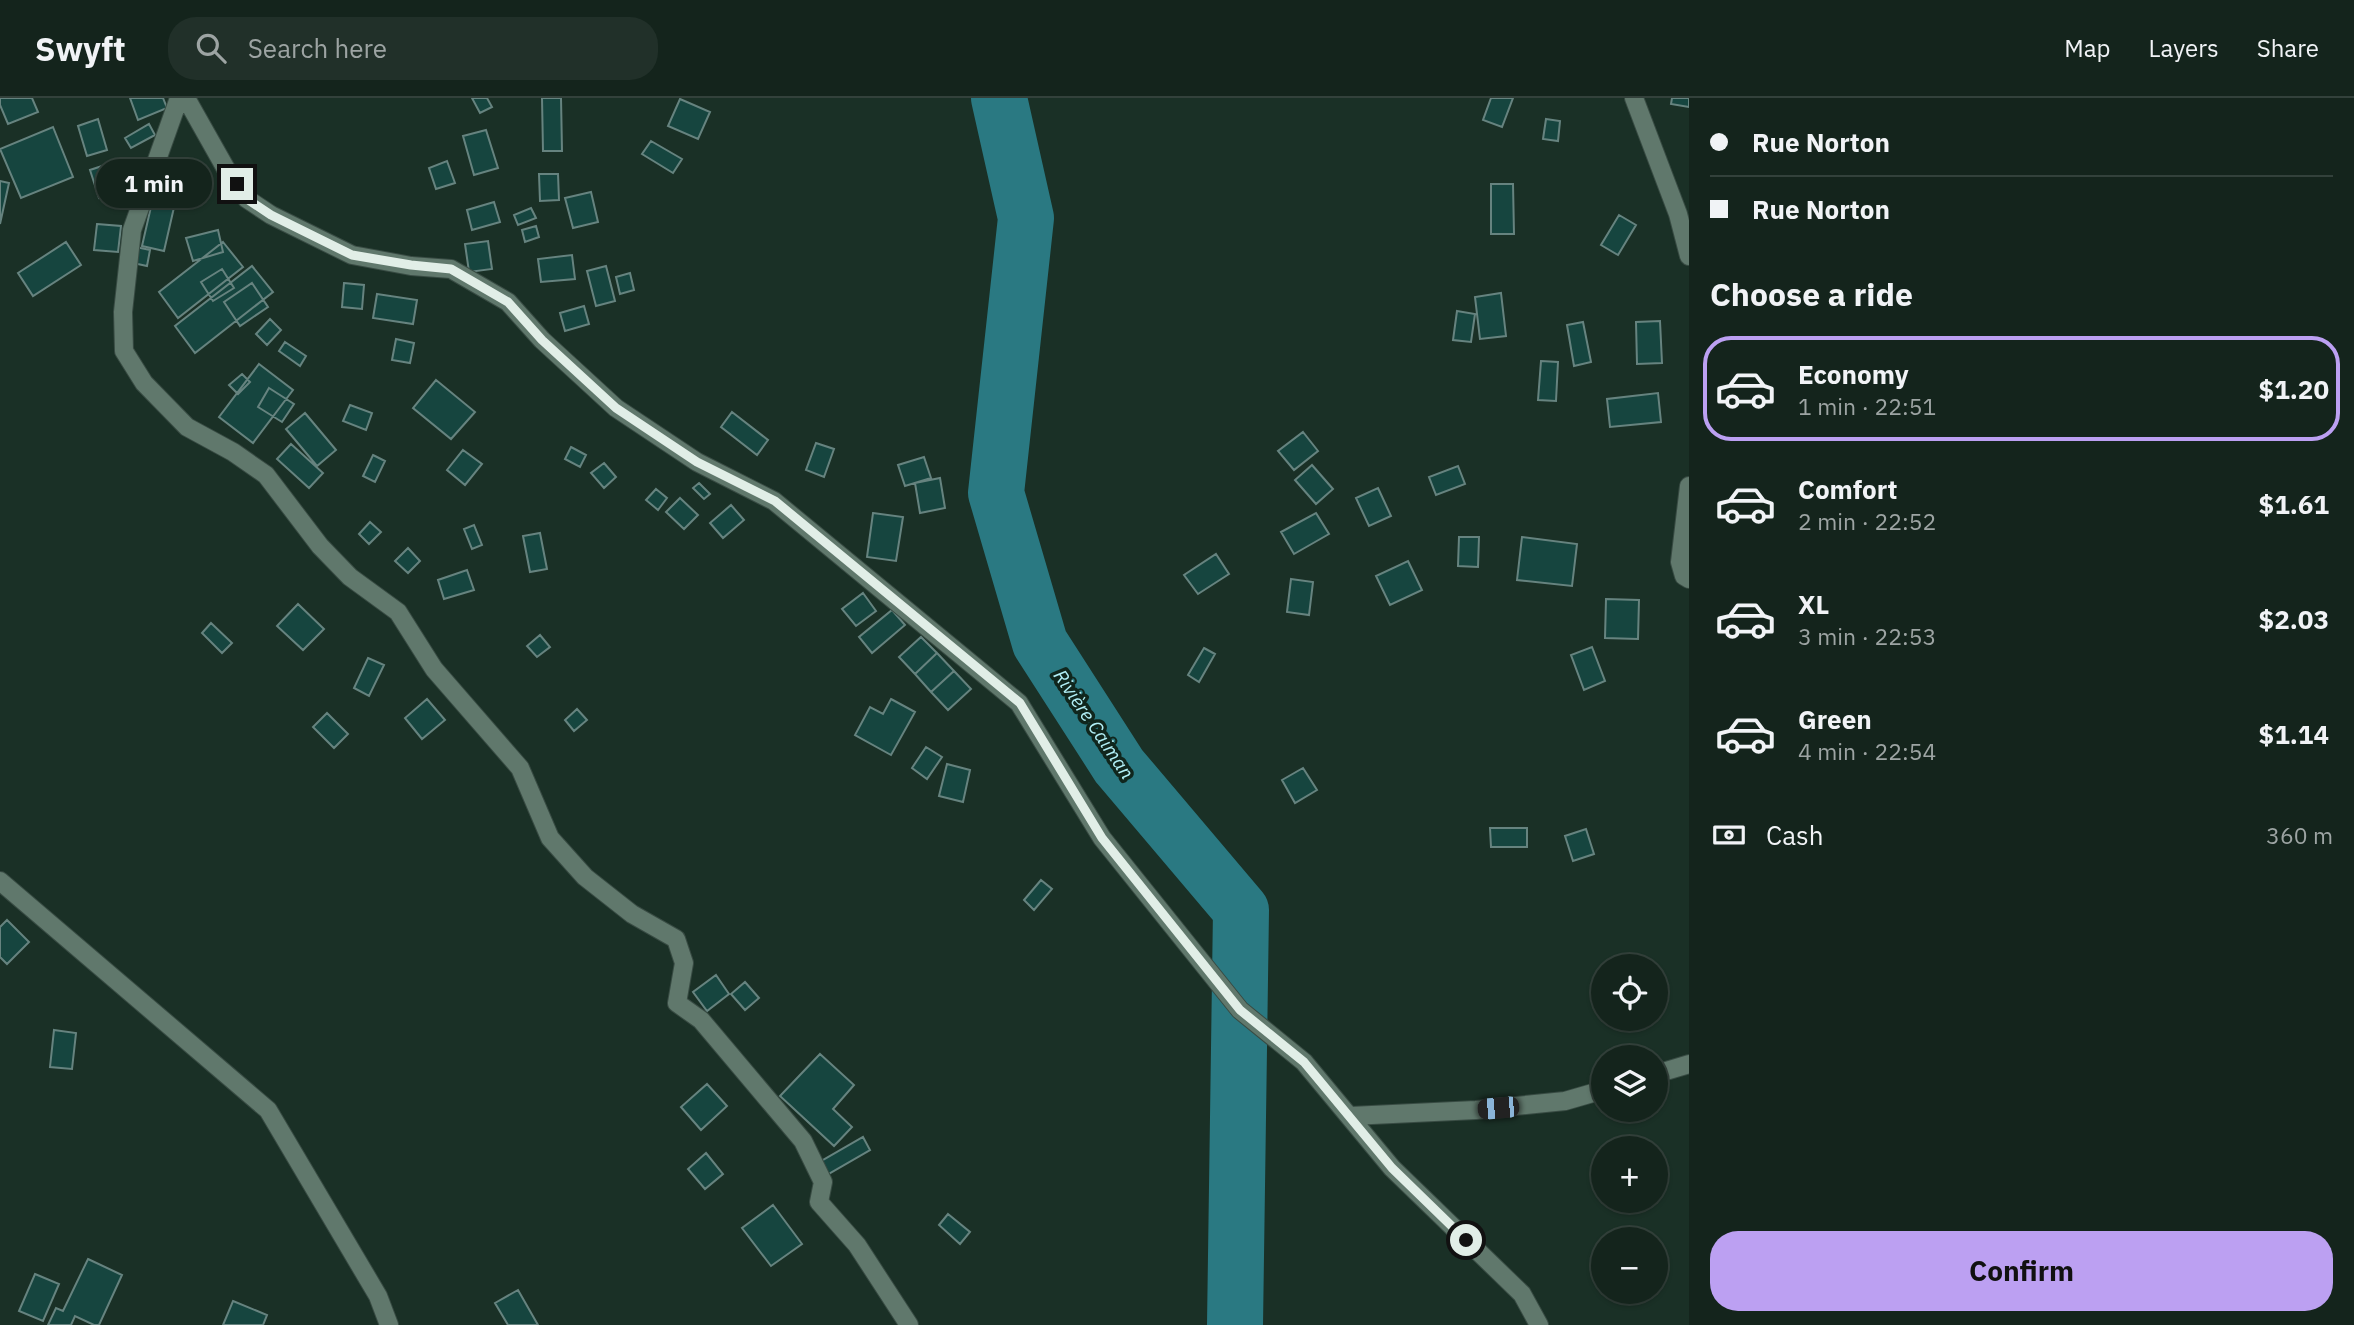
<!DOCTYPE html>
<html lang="en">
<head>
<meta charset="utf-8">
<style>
  body { margin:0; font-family:"IBM Plex Sans",sans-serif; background:#213029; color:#f1f3f6; height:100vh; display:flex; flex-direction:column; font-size:26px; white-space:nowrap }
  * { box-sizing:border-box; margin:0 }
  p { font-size:23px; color:#9da4a3 }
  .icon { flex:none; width:38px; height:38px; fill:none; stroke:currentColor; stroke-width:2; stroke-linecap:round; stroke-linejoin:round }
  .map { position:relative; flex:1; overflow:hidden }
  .panel { display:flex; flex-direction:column; background:#14241c; width:665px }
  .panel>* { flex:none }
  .banner { display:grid; align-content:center; height:154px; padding:0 21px; background:#14241c }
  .buttons { position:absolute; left:1591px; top:856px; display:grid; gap:14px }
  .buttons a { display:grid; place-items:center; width:77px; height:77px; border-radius:50%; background:#14241c; box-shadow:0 2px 5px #0004,0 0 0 2px #33413b; font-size:35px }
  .end { position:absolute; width:32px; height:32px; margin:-16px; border:9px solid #e1eee7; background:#111; box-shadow:0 0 0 4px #111 }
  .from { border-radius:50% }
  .bubble { position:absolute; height:49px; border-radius:24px; background:#14241c; box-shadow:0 2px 5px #0004,0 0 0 2px #33413b; font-size:23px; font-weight:800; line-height:49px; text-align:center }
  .car { position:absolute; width:21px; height:42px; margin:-21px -10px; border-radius:9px; box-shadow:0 0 5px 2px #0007; background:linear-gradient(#222 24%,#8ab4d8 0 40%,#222 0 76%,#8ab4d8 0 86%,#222 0) }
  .banner b { display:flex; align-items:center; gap:24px; height:66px; font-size:26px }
  .banner b+b { border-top:2px solid #33413b }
  .banner i { width:18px; height:18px; background:#f1f3f6 }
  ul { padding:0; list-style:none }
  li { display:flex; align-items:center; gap:21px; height:105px; margin:0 14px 10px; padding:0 7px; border:4px solid transparent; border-radius:28px }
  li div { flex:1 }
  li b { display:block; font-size:26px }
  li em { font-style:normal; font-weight:800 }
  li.on { border-color:#bca0f2 }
  li>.icon { width:63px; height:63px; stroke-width:1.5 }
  h2 { padding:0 21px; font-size:32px; line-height:84px }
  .pay { display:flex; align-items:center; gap:18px; height:77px; padding:0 21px; font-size:26px }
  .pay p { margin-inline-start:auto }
  .primary-button { display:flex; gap:14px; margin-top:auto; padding:14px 21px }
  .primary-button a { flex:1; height:80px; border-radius:28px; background:#bca0f2; color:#111; font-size:28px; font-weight:800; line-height:80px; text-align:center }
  header { display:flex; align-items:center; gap:42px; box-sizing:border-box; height:98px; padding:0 35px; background:#14241c; border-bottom:2px solid #33413b }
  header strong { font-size:33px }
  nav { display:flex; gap:38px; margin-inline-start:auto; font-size:24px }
  .search { width:490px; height:63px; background:#213029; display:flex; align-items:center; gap:18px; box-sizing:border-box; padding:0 24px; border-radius:28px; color:#9da4a3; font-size:26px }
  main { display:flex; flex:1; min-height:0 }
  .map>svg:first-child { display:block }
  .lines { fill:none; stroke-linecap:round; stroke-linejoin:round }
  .river { stroke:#2a7982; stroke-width:56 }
  .building { fill:#16453f; stroke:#66837f; stroke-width:2 }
  .minor-casing { stroke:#384b43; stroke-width:20 }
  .minor { stroke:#60786c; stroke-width:18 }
  .route { stroke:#e1eee7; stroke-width:9 }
  .labels { text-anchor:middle; stroke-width:7; stroke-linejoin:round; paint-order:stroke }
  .water-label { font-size:19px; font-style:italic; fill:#b1eff6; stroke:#10261d }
</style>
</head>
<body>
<header>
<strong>Swyft</strong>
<div class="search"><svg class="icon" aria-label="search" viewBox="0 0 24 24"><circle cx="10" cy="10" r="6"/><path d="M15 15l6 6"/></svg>Search here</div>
<nav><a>Map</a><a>Layers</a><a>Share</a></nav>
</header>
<main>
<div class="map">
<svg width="1689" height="1227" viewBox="0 0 1689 1227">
  <rect width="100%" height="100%" fill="#1a3026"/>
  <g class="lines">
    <path class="river" d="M999,0l27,120 -30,275 44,150 79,123 122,144 -6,415"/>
  </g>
  <path class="building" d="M0,0h32l6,14 -30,12 -8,-19z
    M130,0h33l4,10 -29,12z
    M472,0h15l5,9 -12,6z
    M542,0h19l1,53h-19z
    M1491,0h22l-11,29 -19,-7z
    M1672,0h17v9l-18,-3z
    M680,1l30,13 -12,27 -30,-13z
    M98,21l9,31 -20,6 -9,-30z
    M1546,21l14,2 -2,20 -15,-2z
    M149,26l6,11 -24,13 -6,-10z
    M53,29l20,50 -52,21 -21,-49z
    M486,32l12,38 -24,7 -11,-39z
    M651,43l31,18 -9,14 -31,-19z
    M184,62l10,17 -11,7 -11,-18z
    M117,63l9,28 -27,9 -9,-28z
    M447,63l8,22 -19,6 -7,-21z
    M539,76h19l1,26 -19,1z
    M0,83l9,2 -9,41z
    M1491,86h22l1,50h-23z
    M591,94l7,30 -25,6 -8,-30z
    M153,100l22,5 -11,48 -22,-5z
    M494,104l6,20 -28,8 -5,-20z
    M531,110l5,10 -18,7 -4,-10z
    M1619,117l17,10 -18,30 -17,-10z
    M97,126l24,2 -3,26 -24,-2z
    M536,128l3,11 -14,5 -3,-12z
    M218,132l5,22 -30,9 -7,-23z
    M488,143l4,28 -23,3 -4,-28z
    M66,144l15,23 -48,31 -15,-23z
    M223,144l20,25 -65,51 -19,-26z
    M136,149l14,3 -3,16 -14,-3z
    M572,157l3,24 -34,3 -3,-23z
    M252,168l21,26 -78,61 -20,-27z
    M606,168l9,35 -19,5 -9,-35z
    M222,171l12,19 -21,13 -12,-19z
    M630,175l4,17 -14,4 -4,-17z
    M252,185l16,24 -28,19 -16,-24z
    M344,185l20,2 -2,24 -20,-2z
    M1501,195l5,43 -26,3 -5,-42z
    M377,196l40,6 -4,24 -40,-6z
    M584,208l5,18 -24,7 -5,-18z
    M1457,213l18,3 -4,28 -18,-2z
    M270,221l11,11 -14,15 -11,-11z
    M1660,223l2,42 -25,1 -1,-42z
    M1583,224l8,40 -17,4 -7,-41z
    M396,241l18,4 -4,20 -18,-3z
    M285,244l21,14 -6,10 -21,-15z
    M1541,263l17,1 -2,39 -18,-1z
    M259,266l34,26 -40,53 -34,-26z
    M242,276l8,8 -12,12 -9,-9z
    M436,282l39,32 -24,27 -38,-31z
    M269,290l25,16 -12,18 -24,-15z
    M1658,295l3,29 -51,5 -3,-28z
    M350,307l22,8 -6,17 -23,-9z
    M732,314l36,28 -11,15 -36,-28z
    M305,315l31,37 -19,16 -31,-37z
    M1303,334l15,19 -24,19 -16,-19z
    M816,345l18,6 -10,28 -18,-7z
    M291,346l32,29 -14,15 -32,-29z
    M571,349l15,8 -6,12 -15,-8z
    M463,352l19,14 -17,21 -18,-15z
    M373,357l12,6 -10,21 -12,-6z
    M924,359l7,21 -26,8 -7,-21z
    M604,365l12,14 -12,11 -13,-15z
    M1312,367l21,24 -17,15 -21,-24z
    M1458,368l7,18 -29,11 -7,-18z
    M940,380l5,30 -25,5 -5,-30z
    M699,385l11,11 -6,5 -11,-11z
    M1378,390l13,28 -22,10 -13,-28z
    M656,391l11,9 -9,12 -12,-10z
    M680,400l18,17 -14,14 -18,-17z
    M731,407l13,15 -21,18 -13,-15z
    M873,415l30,4 -7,44 -29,-4z
    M1316,415l13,21 -35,20 -13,-22z
    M370,424l11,10 -12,12 -10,-10z
    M474,427l8,20 -10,4 -8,-20z
    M540,435l7,36 -17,3 -7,-36z
    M1459,439h20l-1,30 -20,-1z
    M1522,439l55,7 -5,42 -55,-6z
    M408,450l12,13 -12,12 -13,-12z
    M1216,456l13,20 -31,20 -14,-19z
    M1408,463l14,29 -32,15 -14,-29z
    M467,472l7,20 -30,9 -6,-19z
    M1291,481l22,3 -4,33 -22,-3z
    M863,495l13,18 -20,15 -14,-17z
    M1606,501l33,1 -1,39 -33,-1z
    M298,506l26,25 -21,21 -26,-24z
    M892,512l13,15 -33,28 -13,-16z
    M211,525l21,20 -10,10 -20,-20z
    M540,537l10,12 -13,10 -10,-11z
    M921,539l16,16 -22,21 -16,-17z
    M1592,549l13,34 -21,9 -13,-35z
    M1204,550l11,6 -16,28 -11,-7z
    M937,555l17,18 -23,21 -16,-18z
    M368,560l16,7 -15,31 -15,-8z
    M954,573l17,18 -23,21 -17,-18z
    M427,601l18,21 -23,19 -17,-21z
    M891,601l24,13 -24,43 -36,-20 15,-28 13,7z
    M577,611l10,11 -13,11 -9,-11z
    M327,615l21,21 -14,14 -21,-21z
    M926,649l16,10 -15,22 -15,-11z
    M947,666l23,6 -7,32 -24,-6z
    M1303,670l14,22 -22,13 -13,-23z
    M1490,730h37v19h-36z
    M1586,731l8,25 -21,7 -8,-25z
    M1041,782l11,9 -18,21 -10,-10z
    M7,822l22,22 -22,22 -7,-7v-30z
    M716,877l13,19 -22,17 -14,-19z
    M745,884l14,16 -14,12 -14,-16z
    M54,932l22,3 -4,36 -22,-2z
    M820,956l34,31 -21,24 19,18 -18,19 -54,-50z
    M707,986l20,22 -26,24 -20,-23z
    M863,1039l7,13 -52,30 -7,-13z
    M706,1055l17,21 -18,15 -17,-20z
    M773,1107l29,39 -31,22 -29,-38z
    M948,1116l22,18 -10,12 -21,-19z
    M88,1161l34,16 -23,50h-5l-19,-9 -4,9h-23l8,-17 7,3z
    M35,1176l24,10 -16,37 -24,-10z
    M518,1192l20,35h-30l-13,-22z
    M233,1203l34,14 -4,10h-40z"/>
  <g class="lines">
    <defs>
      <path id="minor" d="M179,0l-47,132 -9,82 1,39 20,32 43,44 46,25 33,23 54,71 30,31 48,35 36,57 86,99 30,70 35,39 47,37 44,25 8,24 -7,40 24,17 102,121 20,41 -4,20 38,43 52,80
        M186,0l40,71 21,30 24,16 81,40 59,11 40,3 57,33 34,38 74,68 81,54 77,39 245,202 83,135 138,172 64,52 88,106 130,126 17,31
        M1634,0l44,116 11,42
        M1689,388l-9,76 4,14 5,3
        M0,783l268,229 110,186 11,29
        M1656,976l33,-10
        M1351,1018l125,-6 89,-9 38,-11"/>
    </defs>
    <use href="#minor" class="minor-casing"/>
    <use href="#minor" class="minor"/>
  </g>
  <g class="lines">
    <path class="route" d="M237,86l10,15 24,16 81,40 59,10 40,4 57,33 34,38 74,68 81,54 78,39 245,202 82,135 138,172 64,52 88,106 74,72"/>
  </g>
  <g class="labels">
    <g class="water-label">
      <text transform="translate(1094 626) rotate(56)" y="7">Rivière Caiman</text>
    </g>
  </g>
</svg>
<div class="buttons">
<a><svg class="icon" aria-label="locate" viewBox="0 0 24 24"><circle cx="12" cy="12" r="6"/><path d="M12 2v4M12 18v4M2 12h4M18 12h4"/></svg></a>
<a><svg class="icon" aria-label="layers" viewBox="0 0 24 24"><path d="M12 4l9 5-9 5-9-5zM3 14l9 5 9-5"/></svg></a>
<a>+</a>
<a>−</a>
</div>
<i class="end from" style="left:1466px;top:1142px"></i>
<i class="end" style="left:237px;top:86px"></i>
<div class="bubble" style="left:96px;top:61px;width:116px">1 min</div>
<i class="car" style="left:1498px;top:1010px;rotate:265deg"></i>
</div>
<section class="panel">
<div class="banner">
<b><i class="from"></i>Rue Norton</b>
<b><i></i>Rue Norton</b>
</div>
<h2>Choose a ride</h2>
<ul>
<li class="on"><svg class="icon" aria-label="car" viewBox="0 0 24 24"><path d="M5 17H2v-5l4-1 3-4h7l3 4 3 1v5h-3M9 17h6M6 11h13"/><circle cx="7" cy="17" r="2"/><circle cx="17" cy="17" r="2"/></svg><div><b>Economy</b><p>1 min · 22:51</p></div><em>$1.20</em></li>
<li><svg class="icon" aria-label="car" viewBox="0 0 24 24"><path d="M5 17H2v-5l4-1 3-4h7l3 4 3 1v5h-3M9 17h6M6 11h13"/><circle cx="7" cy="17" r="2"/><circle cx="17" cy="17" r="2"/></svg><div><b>Comfort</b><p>2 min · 22:52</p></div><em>$1.61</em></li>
<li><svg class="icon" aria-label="car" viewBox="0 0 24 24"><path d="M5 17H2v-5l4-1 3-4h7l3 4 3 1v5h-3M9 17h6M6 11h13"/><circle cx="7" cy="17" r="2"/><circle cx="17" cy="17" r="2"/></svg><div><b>XL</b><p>3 min · 22:53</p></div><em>$2.03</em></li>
<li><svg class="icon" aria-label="car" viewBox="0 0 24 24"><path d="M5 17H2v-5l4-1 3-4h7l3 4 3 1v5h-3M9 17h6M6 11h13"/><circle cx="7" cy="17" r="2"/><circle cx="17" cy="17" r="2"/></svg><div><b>Green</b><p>4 min · 22:54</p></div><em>$1.14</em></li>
</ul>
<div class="pay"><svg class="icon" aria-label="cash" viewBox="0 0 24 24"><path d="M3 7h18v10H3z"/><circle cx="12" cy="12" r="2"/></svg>Cash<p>360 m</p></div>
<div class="primary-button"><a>Confirm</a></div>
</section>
</main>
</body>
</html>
